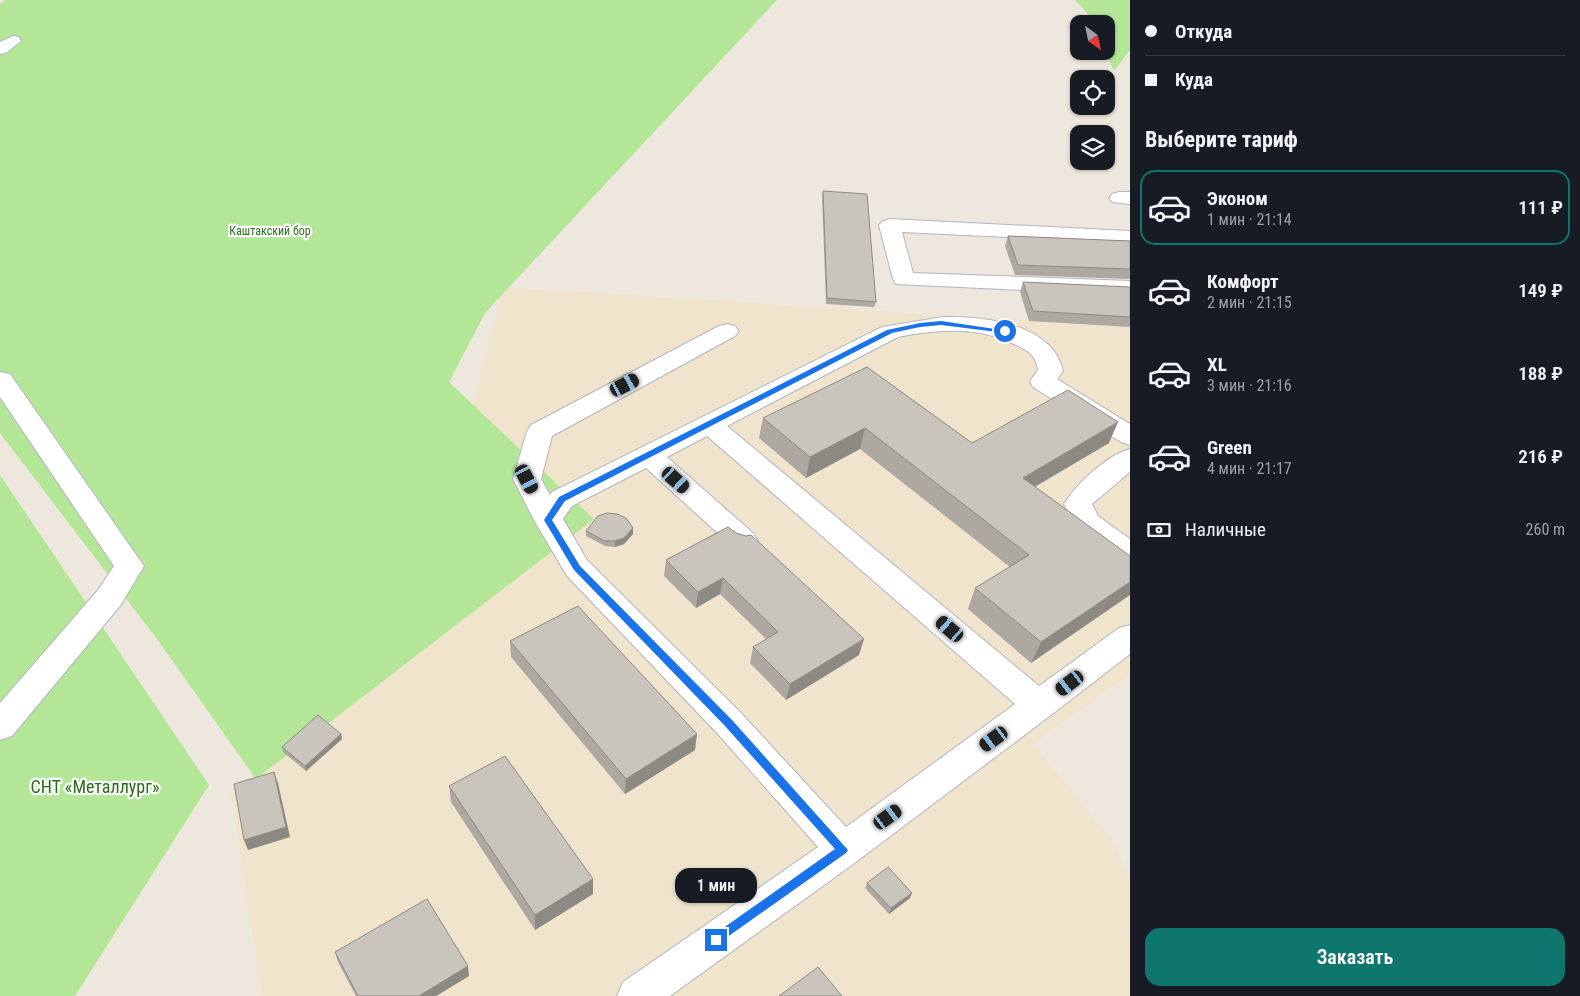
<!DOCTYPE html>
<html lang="ru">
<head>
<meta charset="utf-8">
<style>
  body { margin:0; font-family:"Roboto Condensed",sans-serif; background:#242831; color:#f1f3f6; height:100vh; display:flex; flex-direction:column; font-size:19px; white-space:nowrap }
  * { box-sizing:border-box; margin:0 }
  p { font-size:16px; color:#9ea1a6 }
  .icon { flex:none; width:28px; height:28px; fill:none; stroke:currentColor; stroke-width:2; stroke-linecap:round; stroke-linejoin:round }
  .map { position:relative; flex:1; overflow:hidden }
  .sheet { display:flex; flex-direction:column; background:#171b24; width:450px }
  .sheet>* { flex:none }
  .banner { display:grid; align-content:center; height:110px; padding:0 15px; background:#171b24 }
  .needle { width:32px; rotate:147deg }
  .fabs { position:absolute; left:1070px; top:15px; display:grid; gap:10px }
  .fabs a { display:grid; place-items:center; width:45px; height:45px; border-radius:10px; background:#171b24; box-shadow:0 1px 4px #0004; font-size:25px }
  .end { position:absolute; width:22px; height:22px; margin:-11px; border:6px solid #1a73e8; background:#fff; box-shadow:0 0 0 2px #fff }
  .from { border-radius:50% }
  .bubble { position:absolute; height:35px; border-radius:15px; background:#171b24; box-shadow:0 1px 4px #0004; font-size:16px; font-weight:600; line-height:35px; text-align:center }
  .car { position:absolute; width:15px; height:30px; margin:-15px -8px; border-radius:6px; box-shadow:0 0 4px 1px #0007; background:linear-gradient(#222 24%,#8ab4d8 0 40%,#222 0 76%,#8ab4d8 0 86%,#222 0) }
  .banner b { display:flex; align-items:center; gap:18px; height:48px; font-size:19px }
  .banner b+b { border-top:1px solid #363941 }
  .banner i { width:12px; height:12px; background:#f1f3f6 }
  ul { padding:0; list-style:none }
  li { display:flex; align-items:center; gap:15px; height:75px; margin:0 10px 8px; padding:0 5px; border:2px solid transparent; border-radius:15px }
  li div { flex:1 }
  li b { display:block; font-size:19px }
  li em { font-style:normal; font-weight:600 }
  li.selected { border-color:#0f766e }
  li>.icon { width:45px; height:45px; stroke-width:1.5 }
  h2 { padding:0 15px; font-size:22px; line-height:60px }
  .pay { display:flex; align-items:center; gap:12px; height:55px; padding:0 15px; font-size:19px }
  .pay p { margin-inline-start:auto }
  .cta { display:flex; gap:10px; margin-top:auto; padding:10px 15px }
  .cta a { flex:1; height:58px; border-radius:15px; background:#0f766e; color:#fff; font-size:20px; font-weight:600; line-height:58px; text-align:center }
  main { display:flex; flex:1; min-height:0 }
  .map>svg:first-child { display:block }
  .education { fill:#f0e4cc }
  .green { fill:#b3e797 }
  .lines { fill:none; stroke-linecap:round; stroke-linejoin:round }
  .minor-casing { stroke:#b2b4c0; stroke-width:2 }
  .minor { fill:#fff; fill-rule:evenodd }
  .wall { fill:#ada9a2 }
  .shaded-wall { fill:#8d8a84 }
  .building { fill:#c9c5bc; stroke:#8d8a84 }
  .route { fill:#1a73e8 }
  .labels { text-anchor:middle; stroke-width:4.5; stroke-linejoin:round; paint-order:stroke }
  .far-park-label { font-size:12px; fill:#2a6e17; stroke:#fff }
  .near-park-label { font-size:18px; fill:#2a6e17; stroke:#fff }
</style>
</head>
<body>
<main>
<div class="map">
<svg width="1130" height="996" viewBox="0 0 1130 996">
  <rect width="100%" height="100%" fill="#eee7dd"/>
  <path class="education" d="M504,287l626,40v347l-97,70 80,97 17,40v115h-868l-31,-202 184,-165z"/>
  <path class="green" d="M6,0h771l-292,313 -36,69 145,137 -338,260 -99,-140 -157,-206v-429z
    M1075,0h55v50l-16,21 -9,-20 1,-27h-13l-4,-9z
    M0,475l209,310 -134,211h-75z"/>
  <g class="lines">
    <defs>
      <path id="minor" d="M13,36l6,1 2,4 -15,12 -6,1v-12z
        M1119,192h11v12l-18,-2 -3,-4 3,-4z
        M890,219l240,12v12l-228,-11 11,41 217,8v14l-234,-11 -3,-5 -14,-54 4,-4z
        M943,317c40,-1 110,6 120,54l-6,8 73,45v21l-9,-3 -88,-55 -3,-6 8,-11c-2,-14 -9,-19 -22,-25 -37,-19 -79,-16 -118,-8l-171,89 312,260 80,-58 11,-3v29l-79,61 -195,147 -186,134h-53l6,-14 195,-135 -101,-114 -150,-157 -33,-56 -21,-41 14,-48 4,-6 188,-99 8,-2 8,2 4,5 -4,5 -183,100 -11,43 9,16 2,-3 330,-165zM707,436l308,268 -169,123 -105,-114 -154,-153 -24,-41 9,-13 74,-38 88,80 10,3 10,-3 4,-7 -4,-7 -87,-77z
        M0,372l10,2 134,192 -24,40 -108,130 -12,4v-37l98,-113 16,-24 -114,-169z
        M1130,449v23l-38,32 6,12 32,23v25l-10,-3 -43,-31 -13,-26c12,-20 43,-49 66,-55z"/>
    </defs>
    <use href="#minor" class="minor-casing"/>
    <use href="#minor" class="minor"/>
  </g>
  <path class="wall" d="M823,191l53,111 -2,5 -48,-3 -4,-108z
    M1008,236l122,5v38l-115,-4 -10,-29z
    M1023,282l107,5v40l-101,-6 -9,-29z
    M867,367l105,76h137l-74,44 95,69 -99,107 -63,-54 7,-21 35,-21 -150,-118 -54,29 -47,-40 4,-20z
    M728,527l131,128 -73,45 -36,-37 3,-16 13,-8 -46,-45 -24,14 -32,-32 2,-16z
    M633,528v6l-9,10 -9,3 -10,-1 -19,-10v-5z
    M510,641l185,109 -70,44 -114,-137z
    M341,734l1,5 -36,32 -23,-19 -1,-5z
    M449,786l144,93v15l-58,36 -84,-128z
    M867,883l43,15 -21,16 -24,-26z
    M335,952l134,24 -33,20h-80l-18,-34z"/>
  <path class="shaded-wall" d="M1118,422l-9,21 -94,55 8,-20z
    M865,428l-5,21 -54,29 4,-21z
    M633,528v6l-9,10 -9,3v-6z
    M723,578l-3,16 -24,14 2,-16z
    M1130,582v13l-99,68 10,-21z
    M864,639l-5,16 -73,45 4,-16z
    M341,734l1,5 -36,32 -1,-5z
    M697,734l-2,16 -70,44 1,-15z
    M274,772l4,11 12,54 -42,13 -4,-10z
    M593,879v15l-58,36v-15z
    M912,893l-2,5 -21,16 2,-6z
    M468,966l1,10 -33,20h-17z"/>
  <path class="building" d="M823,191l44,3 9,108 -49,-4z
    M1008,236l122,5v28l-112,-4z
    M1023,282l107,5v30l-97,-6z
    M867,367l105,76 96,-53 50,32 -95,56 107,78v26l-89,60 -66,-54 54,-33 -164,-127 -55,29 -47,-39z
    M607,513l10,1 9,4 7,10 -9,10 -9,3h-10l-19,-10 12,-15z
    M728,527l8,6 10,3 5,-1 113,104 -74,45 -37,-37 25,-15 -55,-54 -25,14 -32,-32z
    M578,606l119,128 -71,45 -116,-138z
    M318,715l23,19 -36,32 -23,-19z
    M505,756l88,123 -58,36 -86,-129z
    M274,772l12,55 -42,13 -10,-56z
    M888,867l24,26 -21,15 -24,-25z
    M427,899l41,67 -49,30h-61l-23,-44z
    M818,967l24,29h-63z"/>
  <path class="route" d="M941,321l68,10 -4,2 -64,-8 -21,2 -28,6 -327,168 -13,19 28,46 152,154 116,130 -2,3 -130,92 -5,-5 1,-4 123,-87 -110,-123 -151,-156 -30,-50 15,-23 328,-167 33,-7z"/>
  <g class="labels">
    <g class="far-park-label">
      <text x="270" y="235">Каштакский бор</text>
    </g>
    <g class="near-park-label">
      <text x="95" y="793">СНТ «Металлург»</text>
    </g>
  </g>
</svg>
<div class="fabs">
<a><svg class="needle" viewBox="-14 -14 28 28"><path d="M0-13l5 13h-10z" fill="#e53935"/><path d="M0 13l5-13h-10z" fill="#9ea1a6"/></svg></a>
<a><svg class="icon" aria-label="locate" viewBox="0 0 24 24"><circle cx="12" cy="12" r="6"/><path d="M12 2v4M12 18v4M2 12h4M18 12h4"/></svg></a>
<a><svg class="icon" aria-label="layers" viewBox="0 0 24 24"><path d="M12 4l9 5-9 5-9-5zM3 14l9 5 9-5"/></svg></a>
</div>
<i class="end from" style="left:1005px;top:331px"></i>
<i class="end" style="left:716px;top:940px"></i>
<div class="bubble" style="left:675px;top:868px;width:82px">1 мин</div>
<i class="car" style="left:625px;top:385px;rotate:62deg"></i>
<i class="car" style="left:527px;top:479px;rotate:152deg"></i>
<i class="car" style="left:676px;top:480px;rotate:132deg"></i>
<i class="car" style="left:950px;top:629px;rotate:311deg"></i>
<i class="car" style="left:1070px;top:683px;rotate:233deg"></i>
<i class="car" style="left:994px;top:739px;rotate:234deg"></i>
<i class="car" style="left:888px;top:817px;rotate:54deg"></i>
</div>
<section class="sheet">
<div class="banner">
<b><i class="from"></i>Откуда</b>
<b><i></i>Куда</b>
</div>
<h2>Выберите тариф</h2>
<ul>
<li class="selected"><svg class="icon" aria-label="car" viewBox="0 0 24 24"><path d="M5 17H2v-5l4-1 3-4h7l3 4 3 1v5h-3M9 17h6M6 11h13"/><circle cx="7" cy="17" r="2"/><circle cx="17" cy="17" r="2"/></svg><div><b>Эконом</b><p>1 мин · 21:14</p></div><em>111 ₽</em></li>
<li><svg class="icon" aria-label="car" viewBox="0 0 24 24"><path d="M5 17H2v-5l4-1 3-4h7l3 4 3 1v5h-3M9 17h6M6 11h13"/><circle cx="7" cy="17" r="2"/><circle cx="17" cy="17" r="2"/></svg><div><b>Комфорт</b><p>2 мин · 21:15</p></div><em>149 ₽</em></li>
<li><svg class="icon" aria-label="car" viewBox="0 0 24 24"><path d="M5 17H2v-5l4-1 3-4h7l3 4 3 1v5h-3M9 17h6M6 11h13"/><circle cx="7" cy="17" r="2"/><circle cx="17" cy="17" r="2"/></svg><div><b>XL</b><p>3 мин · 21:16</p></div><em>188 ₽</em></li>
<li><svg class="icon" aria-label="car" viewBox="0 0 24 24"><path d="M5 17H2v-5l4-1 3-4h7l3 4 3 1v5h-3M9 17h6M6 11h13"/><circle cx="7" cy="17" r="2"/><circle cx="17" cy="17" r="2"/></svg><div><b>Green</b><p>4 мин · 21:17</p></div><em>216 ₽</em></li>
</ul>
<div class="pay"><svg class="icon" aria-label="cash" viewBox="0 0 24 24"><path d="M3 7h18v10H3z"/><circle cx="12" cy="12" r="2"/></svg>Наличные<p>260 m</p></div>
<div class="cta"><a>Заказать</a></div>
</section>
</main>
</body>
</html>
